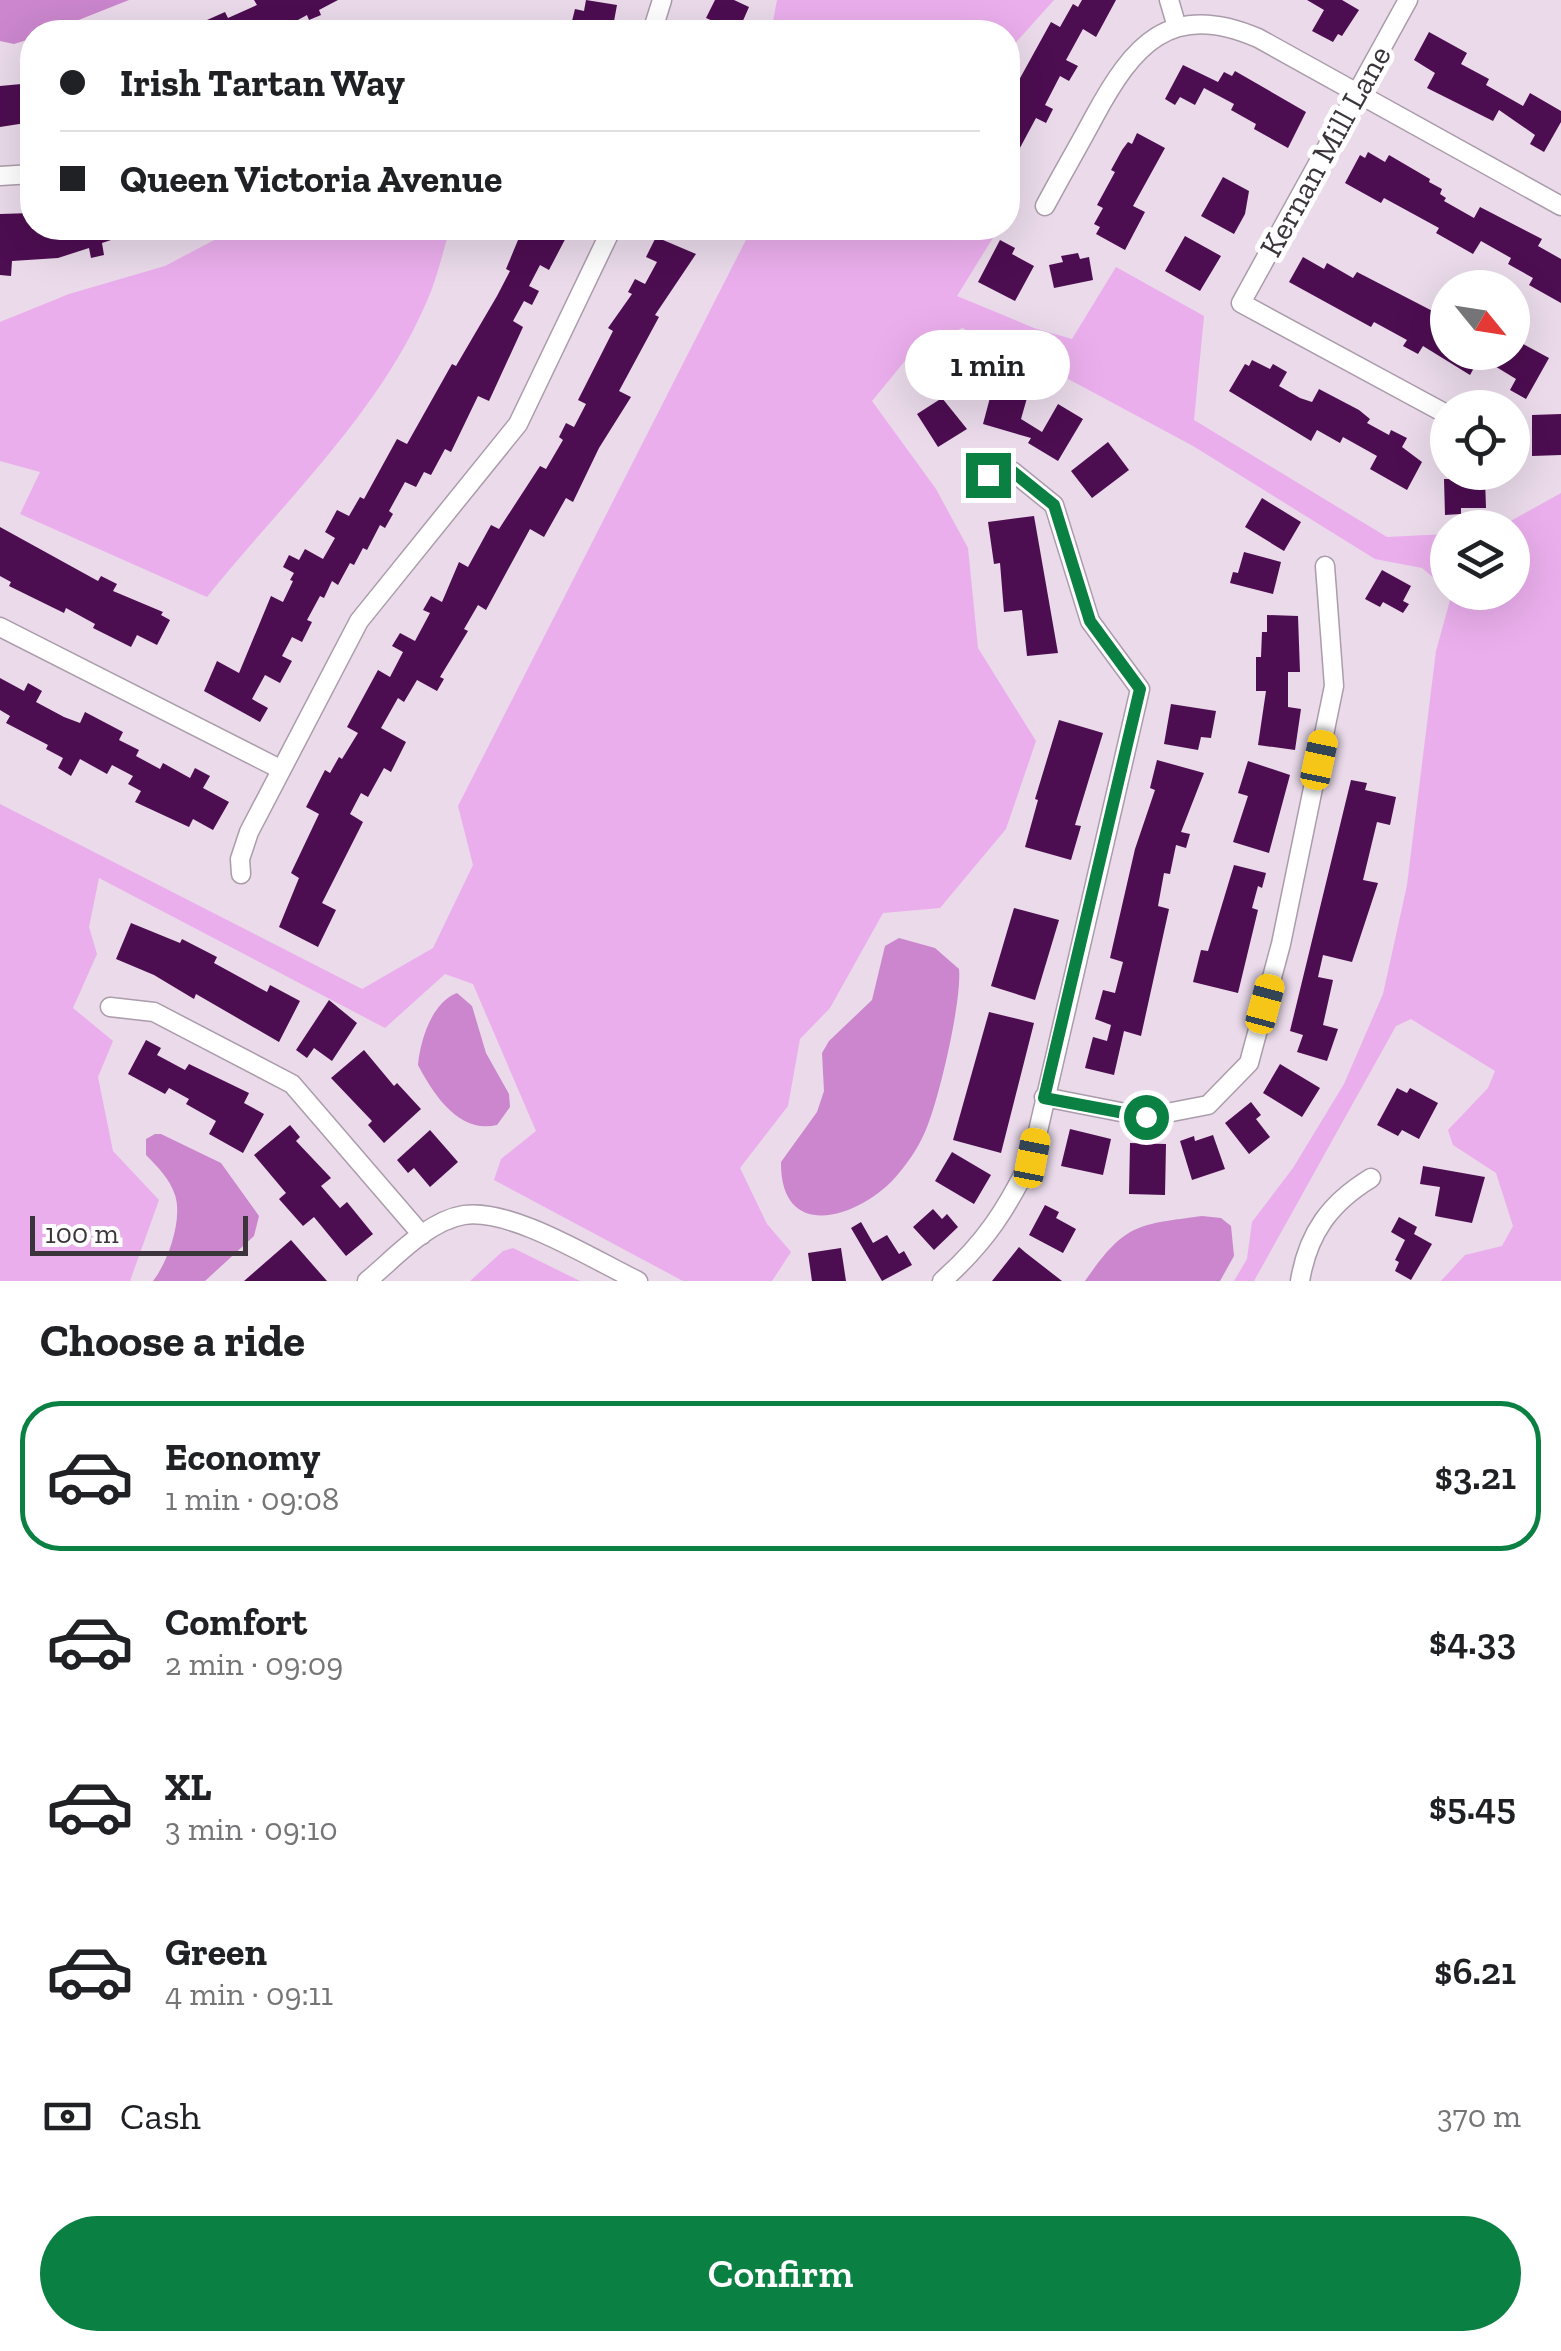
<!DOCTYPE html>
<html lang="en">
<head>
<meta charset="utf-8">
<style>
  body { margin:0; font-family:"Zilla Slab",serif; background:#f6f6f6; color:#202124; height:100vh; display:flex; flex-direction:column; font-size:38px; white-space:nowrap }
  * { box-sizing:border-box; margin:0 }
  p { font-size:32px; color:#757577 }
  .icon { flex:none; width:55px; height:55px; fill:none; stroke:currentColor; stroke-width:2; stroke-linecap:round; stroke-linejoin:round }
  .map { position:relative; height:1281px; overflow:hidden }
  .panel { display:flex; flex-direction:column; background:#fff; flex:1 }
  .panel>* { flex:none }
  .hud { position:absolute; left:20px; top:20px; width:1000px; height:220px; border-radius:40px; box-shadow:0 10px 40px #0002; display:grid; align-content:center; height:220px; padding:0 40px; background:#fff }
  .needle { width:65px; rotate:120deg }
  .fabs { position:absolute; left:1430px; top:270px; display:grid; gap:20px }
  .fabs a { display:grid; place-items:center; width:100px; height:100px; border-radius:50%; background:#fff; box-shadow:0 10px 40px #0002; font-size:50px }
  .scale { position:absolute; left:30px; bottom:25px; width:218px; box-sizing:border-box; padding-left:10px; border:5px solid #3b353b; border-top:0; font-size:28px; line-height:35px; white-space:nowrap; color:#3b353b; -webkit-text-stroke:8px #fff; paint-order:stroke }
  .end { position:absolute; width:45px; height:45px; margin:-22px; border:12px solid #0b8043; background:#fff; box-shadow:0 0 0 5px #fff }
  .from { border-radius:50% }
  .bubble { position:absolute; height:70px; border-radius:35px; background:#fff; box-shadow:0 10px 40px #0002; font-size:32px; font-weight:600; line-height:70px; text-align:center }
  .car { position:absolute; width:30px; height:60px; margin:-30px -15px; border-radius:12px; box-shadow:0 0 8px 2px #0007; background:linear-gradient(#f5c518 24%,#345 0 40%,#f5c518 0 76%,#345 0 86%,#f5c518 0) }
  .hud b { display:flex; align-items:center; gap:35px; height:95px; font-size:38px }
  .hud b+b { border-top:2px solid #e0e0e0 }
  .hud i { width:25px; height:25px; background:#202124 }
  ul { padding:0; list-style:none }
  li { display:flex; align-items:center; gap:30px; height:150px; margin:0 20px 15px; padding:0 20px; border:5px solid transparent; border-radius:40px }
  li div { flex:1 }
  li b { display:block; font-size:38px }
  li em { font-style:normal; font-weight:600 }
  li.active { border-color:#0b8043 }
  li>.icon { width:90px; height:90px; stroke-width:1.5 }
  h2 { padding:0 40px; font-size:45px; line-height:120px }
  .pay { display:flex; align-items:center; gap:25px; height:110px; padding:0 40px; font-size:38px }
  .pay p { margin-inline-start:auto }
  .action { display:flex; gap:20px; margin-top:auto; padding:20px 40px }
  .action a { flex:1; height:115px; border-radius:60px; background:#0b8043; color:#fff; font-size:40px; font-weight:600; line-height:115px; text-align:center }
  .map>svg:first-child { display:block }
  .green { fill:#eaaeec }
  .water { fill:#cb86cd }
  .building { fill:#4d0d51 }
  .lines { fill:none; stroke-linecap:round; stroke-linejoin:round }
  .street-casing { stroke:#ab9cab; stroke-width:21 }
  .street { stroke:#fff; stroke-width:18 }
  .route { stroke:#0b8043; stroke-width:12 }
  .labels { text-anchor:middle; stroke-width:10; stroke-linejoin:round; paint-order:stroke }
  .street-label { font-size:32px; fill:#3b353b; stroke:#fff }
</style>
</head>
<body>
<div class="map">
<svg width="1561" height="1281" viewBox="0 0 1561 1281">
  <rect width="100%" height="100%" fill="#eadaea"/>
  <path class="green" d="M777,0h277l-46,51v-19h-237z
    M237,228h213c-7,24 -13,50 -23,73 -49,114 -144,201 -220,296l-187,-83 20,-42 -40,-11v-139l69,-28 96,-28z
    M752,228h247l-42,68 77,32 38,11 44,-72 88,49 -10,104 193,117 60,-3v55l-25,-21 -47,-9 -182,-113 -175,-94 -56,-24 -53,28 -37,45 64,88 32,59 10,100 58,93 -30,88 -66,79 -57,5 -53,95 -30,31 -12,67 -48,62 27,56 24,28 -19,29h-89l-189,-101 7,-21 35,-28 -63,-147 -28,-10 -60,54 -286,-150 -10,49 8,27 -24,54 40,33 -15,36 15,74 46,49 -29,81h-130v-477l362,185 71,-41 40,-83 -15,-59z
    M1561,493v788h-120l24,-26 37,-9 11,-20 -17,-53 -43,-28 -5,-15 40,-42 7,-17 -84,-52 -15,7 -142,255h-20l13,-22 5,-37 41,-54 51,-84 39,-90 24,-109 29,-234 16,-58 60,-1v-64l-12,-1z
    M513,1248l67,33h-110l33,-30z"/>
  <path class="water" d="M0,0h129l-73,29 -24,3 -2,7 -16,5 -14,-3z
    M899,938l36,10 24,21c3,31 -19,126 -32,158 -6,16 -17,33 -28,46 -34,43 -119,73 -118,-11l36,-50 7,-21 -2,-38 7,-12 43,-41 13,-54z
    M457,993l15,13 14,47 23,41 1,13 -13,18c-38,9 -63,-30 -79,-60 2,-23 13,-62 39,-72z
    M155,1134h6l60,29 38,53 -5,20 -49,45h-52c15,-19 30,-62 22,-86 -5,-16 -18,-29 -29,-40v-16z
    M1202,1216l19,2 10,8 3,30 -14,25h-135c40,-57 50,-56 117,-65z"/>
  <path class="building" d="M254,0h84l-19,10 2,5 -12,5 -2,-5 -20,11 3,6h-110l45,-20 3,6 29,-13z
    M586,0l31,5 -5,27h-34l1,-5 -8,-2 4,-16 9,2z
    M715,0h19l15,7 -11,25 -32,-14z
    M1082,0h34l-20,37 -13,-8 -17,31 12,6 -9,15 -9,-5 -15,29 8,4 -7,14 -10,-5 -28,52v-70l43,-78 9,5 13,-23 5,3z
    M1307,0h35l17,10 -17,26 -4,-2 -5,8 -21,-11 12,-21z
    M1429,32l38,21 -6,11 28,15 -3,6 37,21 7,-13 31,18v11l-17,30 -14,-8 5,-9 -36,-25 -6,11 -66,-33 8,-15 -21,-13z
    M1183,65l35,17 6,-10 8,4 3,-5 71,41 -18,36 -34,-19 2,-5 -25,-14 3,-6 -30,-16 -9,17 -15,-8 -5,8 -10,-6z
    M32,83v39l-32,5v-41z
    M1137,133l28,15 -32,58 12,6 -20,38 -29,-16 4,-7 -6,-3 9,-16 -6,-3 18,-33 -4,-2 11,-20 6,-8 4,2z
    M1368,152l17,10 4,-7 41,24 -1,3 13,7 -2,5 6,4 -2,3 30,17 6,-11 62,32 -4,7 23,13v44l-32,-18 4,-7 -25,-14 3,-6 -30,-17 -8,13 -37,-21 3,-5 -55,-30 -3,5 -36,-20 15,-28 5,3z
    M1223,177l26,14 -4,23 -11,20 -33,-18z
    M32,213v15l109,2 -39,13 2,12 -13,3 -2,-10 -31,10 -46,3 -1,15 -11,-1v-61z
    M523,228h48l-22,42 -9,-5 -11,21 10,5 -7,14 -8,-4 -11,20 10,6 -34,74 -11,-5 -27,56 -6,-3 -14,26 -7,-3 -8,15 -11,-5 -16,29 4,3 -8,14 -5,-3 -13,25 -4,-2 -9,17 -4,-2 -12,22 -6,-4 -8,17 -4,-2 -13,24 5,2 -10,20 -10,-5 -10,19 10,5 -12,22 -15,-8 -13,24 16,9 -8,14 -56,-31 13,-30 22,12 32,-77 12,6 10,-21 -3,-1 4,-7 -11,-6 6,-12 10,5 6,-11 18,10 12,-21 -10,-6 12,-22 12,6 11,-19 4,2 33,-60 10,5 45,-80 4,2 41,-70 13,-25 -4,-2z
    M1185,236l36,20 -21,35 -35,-20z
    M656,237l40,17 -41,61 4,2 -40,74 12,6 -32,51 -26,54 -7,-4 -22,39 -14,-8 -44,81 -8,-5 -14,24 4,2 -28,46 4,2 -7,12 -20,-11 -13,22 -6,-4 -17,30 25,14 -15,30 -7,-4 -16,29 -7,-4 -11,21 13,8 -41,81 14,7 -18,37 -39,-20 20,-49 -8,-5 28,-59 -13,-7 19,-37 5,3 9,-16 3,2 16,-26 -11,-6 31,-57 12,7 13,-25 -11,-6 8,-13 15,8 15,-28 -7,-3 8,-14 11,6 17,-40 9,5 23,-42 8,4 41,-63 6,3 17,-29 -4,-3 7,-14 8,4 12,-23 -8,-4 35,-69 -5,-3 24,-34 -4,-2 7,-13 10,5 12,-22 -11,-5z
    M1000,240l15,8 -3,6 22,12 -19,35 -37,-19z
    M1078,253l2,6 9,-2 4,23 -39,8 -5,-23 14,-3 -2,-6z
    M1303,257l21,12 3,-6 26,15 4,-6 91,47v33h64v-14l37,20 -23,41 -16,-9 6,-11 -36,-22 -10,18 -47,-29 -5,8 -15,-8 4,-6 -33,-18 -3,5 -82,-45z
    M1252,360l18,9 3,-5 14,8 -8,14 21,12 12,4 7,-13 40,21 11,9 -3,4 22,12 2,-5 16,8 -5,9 20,15 -15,28 -37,-21 7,-13 -34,-19 -3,6 -23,-13 -6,11 -82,-50 16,-27 4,2z
    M996,375l35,9 -10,35 21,13 16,-28 25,15 -25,42 -30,-18 3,-5 -48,-14z
    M942,398l25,31 -29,18 -21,-33z
    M1561,414v41l-29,1v-41z
    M1108,442l21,28 -37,28 -21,-27z
    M1444,479h41l1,29h-25v6l-16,1z
    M1262,498l39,24 -17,29 -39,-24z
    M1034,516l24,137 -31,3 -5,-46 -18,2 -4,-49 -6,1 -6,-42z
    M0,527l98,54 3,-5 16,8 -4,7 50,21 -2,3 9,5 -13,25 -20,-10 -6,12 -38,-19 2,-4 -29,-16 -2,5 -55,-27 2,-4 -11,-6z
    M1244,552l37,10 -8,32 -43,-11 3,-11 5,1z
    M1382,570l29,16 -8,15 6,3 -6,9 -20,-11 -3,5 -15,-8z
    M1267,615l31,1 2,56h-12v35l13,2 -6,41 -37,-5 8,-54h-10v-34h5l1,-25h5z
    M0,678l24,13 4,-8 14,8 -6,11 28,15 16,6 5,-11 38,20 -4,8 20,10 -3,6 24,13 3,-6 27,15 5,-10 15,8 -7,12 26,14 -16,28 -20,-11 -4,8 -54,-25 6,-11 -13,-7 5,-8 -21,-11 -5,9 -27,-15 -9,17 -13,-8 5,-10 -17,-9 2,-4 -42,-22 4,-7 -10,-6z
    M1171,704l45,7 -5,27 -10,-1 -3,13 -34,-6z
    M1059,720l44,13 -28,92 6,1 -10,34 -46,-13 13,-47 -3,-1z
    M1157,760l47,13 -23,59 9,2 -4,14 -10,-3 -6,29 -6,-1 -6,33 11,3 -28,127 -17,-5 -10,44 -29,-7 8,-31 14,4 4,-16 -16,-6 8,-29 12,3 8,-31 -13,-4 25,-109 20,-59 -5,-2z
    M1248,761l42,14 -21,78 -36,-11 15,-46 -10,-3z
    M1351,780l16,3 -2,7 31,7 -6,28 -13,-3 -14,58 15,3 -26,79 -29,-7 -5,22 15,3 -10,45 15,4 -11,32 -30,-9 6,-17 -13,-4z
    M1234,865l32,8 -4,15 -4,-2 -6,22 6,2 -20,83 -45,-11 8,-32 7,1z
    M1014,908l45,12 -24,80 -44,-14z
    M131,923l49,20 2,-4 35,18 -3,6 53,29 3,-7 30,16 -21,41 -83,-48 -2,5 -40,-24 -38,-16z
    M329,1000l28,23 -25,38 -18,-13 -7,10 -11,-8z
    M989,1012l45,11 -33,130 -48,-13z
    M146,1040l15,8 -4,7 28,15 4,-6 60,29 -5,10 20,11 -21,39 -34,-19 7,-13 -30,-17 3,-5 -20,-11 -4,6 -37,-20z
    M364,1050l30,36 3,-3 24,26 -37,34 -16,-18 4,-4 -41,-43z
    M1280,1064l40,24 -18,29 -39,-24z
    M1397,1088l10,5 3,-5 28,15 -19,36 -17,-9 -4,6 -21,-11z
    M1251,1102l10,13 -5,4 14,18 -21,17 -24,-31z
    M290,1125l10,12 -4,4 35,37 -10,8 19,22 7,-6 26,32 -27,22 -32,-39 -11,9 -24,-27 7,-6 -32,-38z
    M1070,1129l41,10 -8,36 -42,-9z
    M430,1130l28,32 -28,25 -16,-19 -6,5 -11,-13z
    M1213,1135l12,34 -33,11 -12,-39 14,-5 1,5z
    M1130,1143l36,1 -1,51 -36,-1z
    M952,1152l39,23 -17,29 -39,-23z
    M1423,1166l62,11 -13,46 -37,-7 5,-29 -20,-3z
    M1045,1205l14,7 -3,6 20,11 -13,24 -34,-18z
    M933,1209l9,10 5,-5 11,13 -24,23 -21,-23z
    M1399,1217l18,10 -3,7 18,10 -21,36 -16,-9 4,-9 -4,-2 10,-20 -14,-8z
    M861,1222l12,21 14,-8 12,19 5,-3 8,14 -30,16 -31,-53z
    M291,1240l36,41h-83z
    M1019,1247l7,6 36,28h-70z
    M841,1248l5,33h-34l-4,-28z"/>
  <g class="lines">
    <defs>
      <path id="street" d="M1169,0l8,27
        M1408,0l-167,303 207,112
        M652,32l10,-32
        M0,176l32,-2
        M1045,206c16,-30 33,-59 49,-89 39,-72 76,-117 164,-79l303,168
        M0,627l280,142
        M241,874l-1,-15 9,-27 110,-211 159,-197 94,-196
        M110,1007l44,5 138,72 130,151
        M1044,1097l102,20 62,-12 41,-42 32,-119 53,-258 -9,-120
        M367,1281c27,-22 60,-60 97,-66 48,-7 130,45 174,66
        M942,1281c43,-38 65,-72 90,-124l108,-468 -50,-68 -36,-116 -42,-34 -24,4
        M1300,1281c8,-48 30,-78 71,-103"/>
    </defs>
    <use href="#street" class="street-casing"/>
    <use href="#street" class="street"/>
  </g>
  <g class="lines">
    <path class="route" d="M988,475l24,-4 42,34 36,116 50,68 -96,409 102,19"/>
  </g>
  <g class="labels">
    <g class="street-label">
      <text transform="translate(1325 151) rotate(-61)" y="11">Kernan Mill Lane</text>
    </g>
  </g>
</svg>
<div class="fabs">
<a><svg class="needle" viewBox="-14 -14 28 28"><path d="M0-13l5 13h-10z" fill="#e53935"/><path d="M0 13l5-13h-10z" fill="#757577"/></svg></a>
<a><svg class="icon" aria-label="locate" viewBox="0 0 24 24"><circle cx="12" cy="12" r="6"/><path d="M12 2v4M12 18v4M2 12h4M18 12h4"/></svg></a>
<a><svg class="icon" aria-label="layers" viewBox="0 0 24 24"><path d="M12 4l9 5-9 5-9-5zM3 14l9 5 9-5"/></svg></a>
</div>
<div class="scale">100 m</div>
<i class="end from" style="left:1146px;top:1117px"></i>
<i class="end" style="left:988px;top:475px"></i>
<div class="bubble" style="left:905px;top:330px;width:165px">1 min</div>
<i class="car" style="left:1319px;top:760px;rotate:12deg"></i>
<i class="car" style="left:1265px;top:1004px;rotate:15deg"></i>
<i class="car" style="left:1032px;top:1158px;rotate:11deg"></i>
<div class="hud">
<b><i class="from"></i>Irish Tartan Way</b>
<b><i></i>Queen Victoria Avenue</b>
</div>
</div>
<section class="panel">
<h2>Choose a ride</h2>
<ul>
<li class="active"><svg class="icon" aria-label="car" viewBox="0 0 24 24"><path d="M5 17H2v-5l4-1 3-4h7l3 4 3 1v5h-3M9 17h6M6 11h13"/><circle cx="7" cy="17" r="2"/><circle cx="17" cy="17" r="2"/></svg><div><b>Economy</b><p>1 min · 09:08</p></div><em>$3.21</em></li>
<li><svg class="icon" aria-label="car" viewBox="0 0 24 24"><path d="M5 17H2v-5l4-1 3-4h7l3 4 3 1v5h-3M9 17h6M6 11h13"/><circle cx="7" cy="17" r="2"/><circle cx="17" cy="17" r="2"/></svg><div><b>Comfort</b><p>2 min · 09:09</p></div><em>$4.33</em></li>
<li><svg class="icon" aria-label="car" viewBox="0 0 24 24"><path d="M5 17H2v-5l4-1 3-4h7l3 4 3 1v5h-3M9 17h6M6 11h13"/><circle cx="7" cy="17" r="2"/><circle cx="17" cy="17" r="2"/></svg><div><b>XL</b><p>3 min · 09:10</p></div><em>$5.45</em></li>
<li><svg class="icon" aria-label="car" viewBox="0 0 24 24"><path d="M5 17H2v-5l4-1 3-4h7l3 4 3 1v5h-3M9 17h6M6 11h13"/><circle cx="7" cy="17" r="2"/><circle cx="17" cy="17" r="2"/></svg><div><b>Green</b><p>4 min · 09:11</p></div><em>$6.21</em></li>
</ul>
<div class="pay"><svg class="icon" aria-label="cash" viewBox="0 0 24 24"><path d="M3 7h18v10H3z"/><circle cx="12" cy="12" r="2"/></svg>Cash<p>370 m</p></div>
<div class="action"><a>Confirm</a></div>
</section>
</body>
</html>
